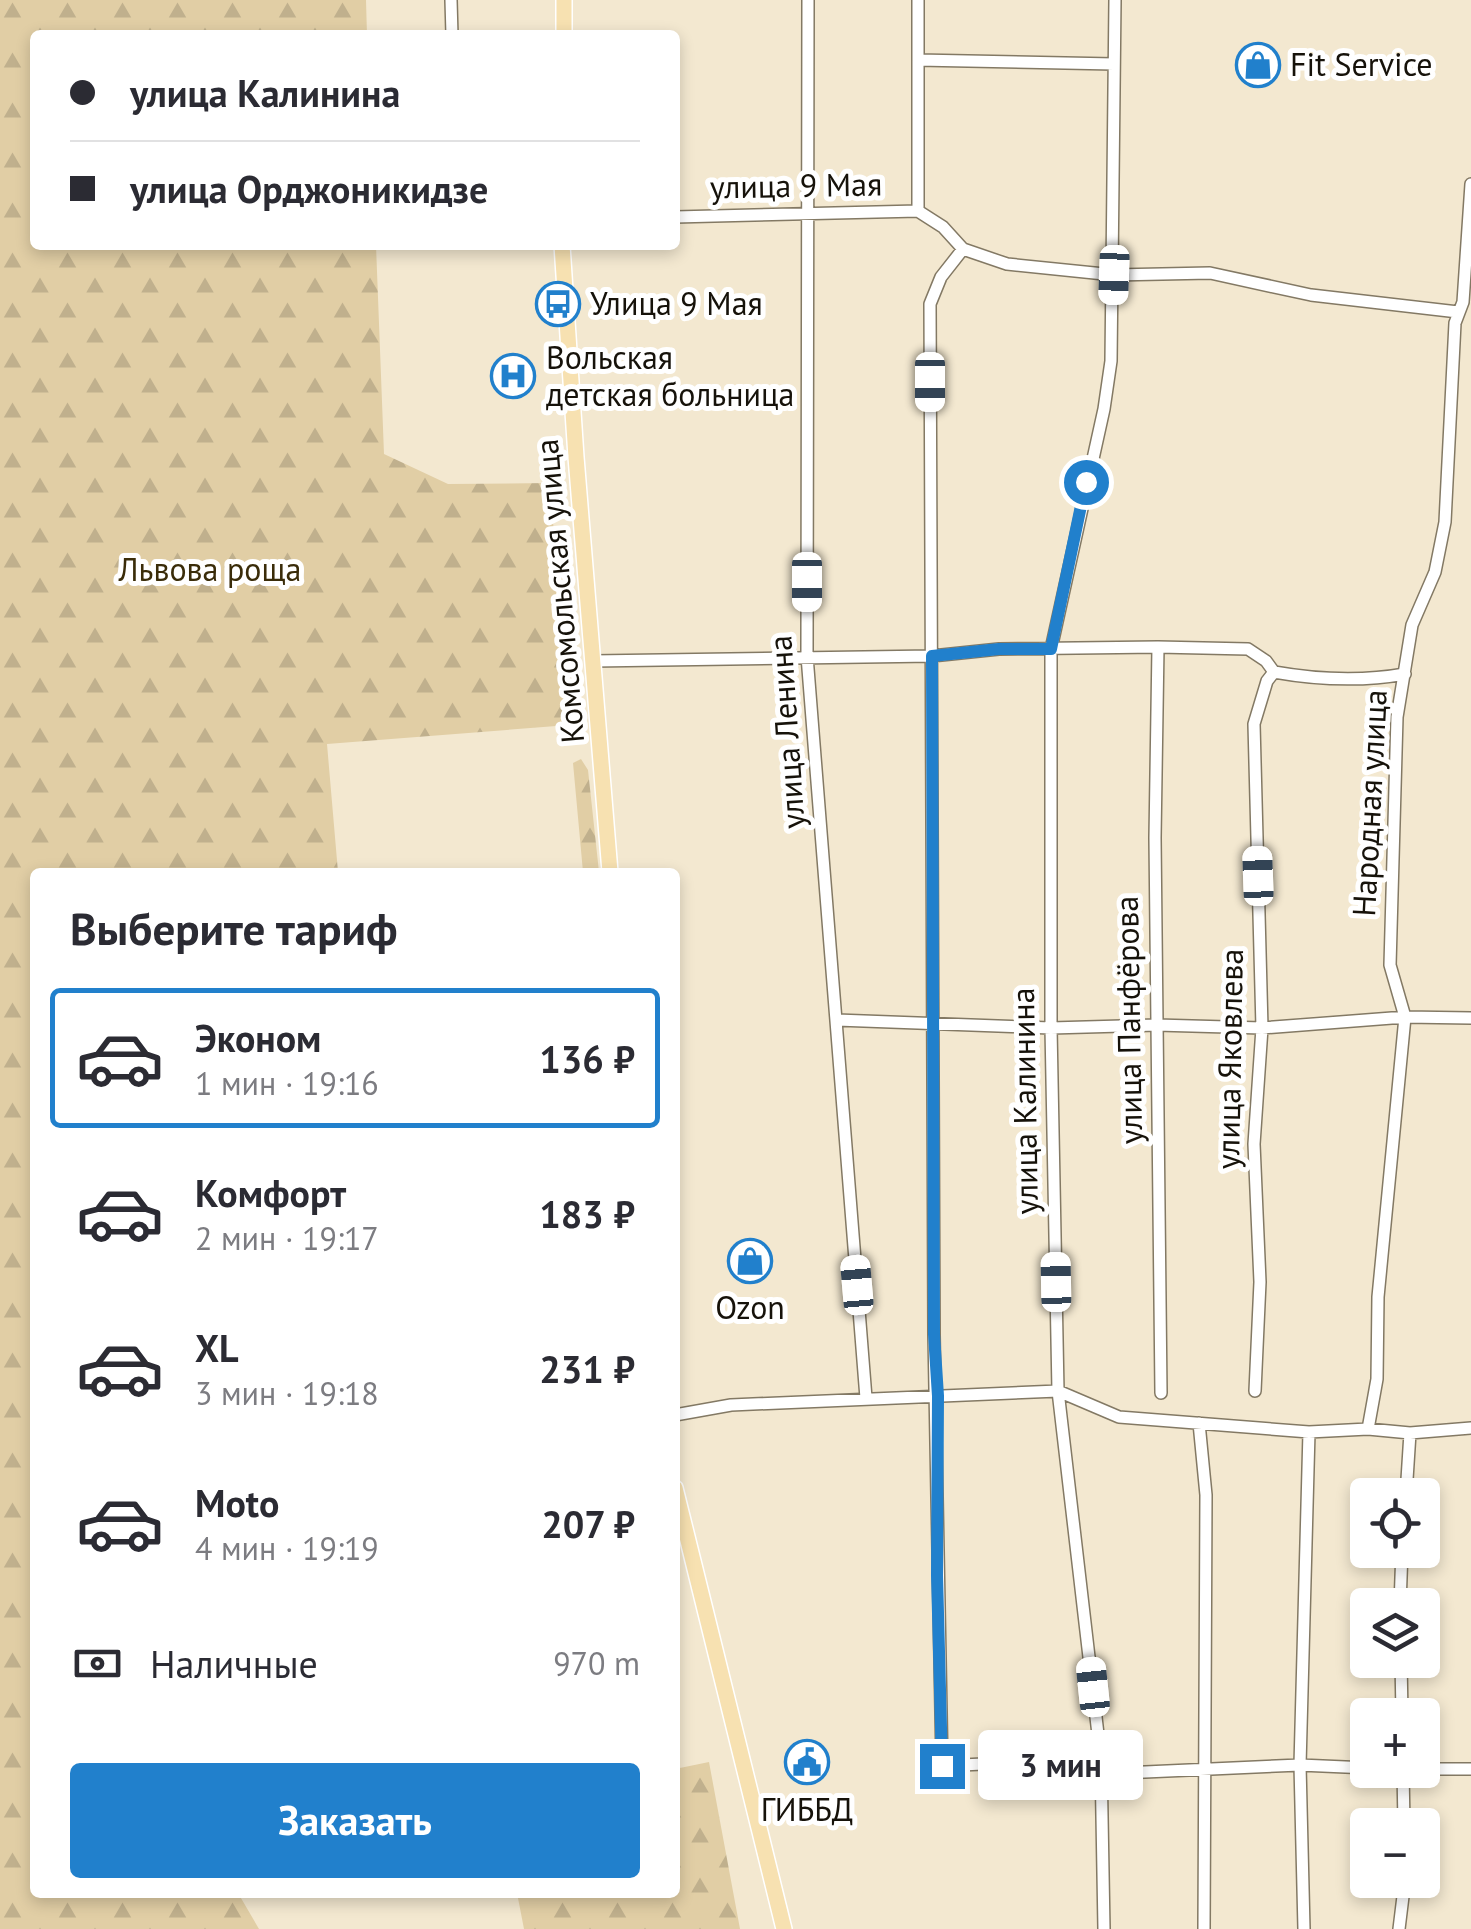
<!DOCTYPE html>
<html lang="ru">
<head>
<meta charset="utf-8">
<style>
  body { margin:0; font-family:"PT Sans",sans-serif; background:#f2f2f3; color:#2b2b33; height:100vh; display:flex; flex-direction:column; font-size:38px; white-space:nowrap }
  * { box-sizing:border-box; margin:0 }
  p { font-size:32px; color:#7c7c81 }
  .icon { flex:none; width:55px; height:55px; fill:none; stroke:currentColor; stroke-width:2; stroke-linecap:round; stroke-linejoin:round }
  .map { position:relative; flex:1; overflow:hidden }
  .details { position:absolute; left:30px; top:868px; width:650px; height:1030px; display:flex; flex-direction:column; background:#fff; border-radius:10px; box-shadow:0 5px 15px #0003 }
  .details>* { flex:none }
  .guide { position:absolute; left:30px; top:30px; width:650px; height:220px; border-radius:10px; box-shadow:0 5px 15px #0003; display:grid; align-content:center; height:220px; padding:0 40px; background:#fff }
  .tools { position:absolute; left:1350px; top:1478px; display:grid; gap:20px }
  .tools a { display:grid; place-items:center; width:90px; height:90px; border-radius:10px; background:#fff; box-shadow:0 5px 15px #0003; font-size:50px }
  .end { position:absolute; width:45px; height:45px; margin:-22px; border:12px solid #2180cc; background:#fff; box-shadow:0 0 0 5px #fff }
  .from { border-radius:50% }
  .bubble { position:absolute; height:70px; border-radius:10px; background:#fff; box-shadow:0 5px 15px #0003; font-size:32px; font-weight:700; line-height:70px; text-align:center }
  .car { position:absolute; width:30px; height:60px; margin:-30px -15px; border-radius:12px; box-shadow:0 0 8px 2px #0007; background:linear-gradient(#fff 24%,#345 0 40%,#fff 0 76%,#345 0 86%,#fff 0) }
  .guide b { display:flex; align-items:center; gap:35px; height:95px; font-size:38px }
  .guide b+b { border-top:2px solid #e1e1e2 }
  .guide i { width:25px; height:25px; background:#2b2b33 }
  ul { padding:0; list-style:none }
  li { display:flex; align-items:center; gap:30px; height:140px; margin:0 20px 15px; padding:0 20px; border:5px solid transparent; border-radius:10px }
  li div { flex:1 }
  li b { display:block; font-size:38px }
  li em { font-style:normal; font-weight:700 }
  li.on { border-color:#2180cc }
  li>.icon { width:90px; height:90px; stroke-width:1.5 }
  h2 { padding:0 40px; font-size:45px; line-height:120px }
  .pay { display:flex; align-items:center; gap:25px; height:110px; padding:0 40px; font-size:38px }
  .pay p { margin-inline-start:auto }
  .cta { display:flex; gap:20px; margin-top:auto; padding:20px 40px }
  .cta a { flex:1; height:115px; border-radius:10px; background:#2180cc; color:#fff; font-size:40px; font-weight:700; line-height:115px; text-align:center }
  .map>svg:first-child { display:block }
  .forest { fill:url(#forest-firs) }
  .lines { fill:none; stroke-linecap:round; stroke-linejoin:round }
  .minor-casing { stroke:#837964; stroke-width:14 }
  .major-casing { stroke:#fff; stroke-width:18 }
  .minor { stroke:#fff; stroke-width:11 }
  .major { stroke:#f7e1b1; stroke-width:15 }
  .route { stroke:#2180cc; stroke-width:12 }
  .labels { text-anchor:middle; stroke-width:10; stroke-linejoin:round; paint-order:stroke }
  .poi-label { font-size:32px; fill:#16120a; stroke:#fff; text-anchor:start }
  .street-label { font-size:32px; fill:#16120a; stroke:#fff }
  .park-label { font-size:32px; fill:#3a2c09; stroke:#fff }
</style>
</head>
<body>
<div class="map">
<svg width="1471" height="1929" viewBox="0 0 1471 1929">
  <defs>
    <pattern id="forest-firs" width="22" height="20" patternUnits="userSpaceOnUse" patternTransform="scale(2.5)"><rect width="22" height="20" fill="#e1cea5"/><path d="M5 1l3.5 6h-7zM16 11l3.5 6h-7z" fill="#c0b08d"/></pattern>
  </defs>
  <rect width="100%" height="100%" fill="#f3e8d0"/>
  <path class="forest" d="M0,0h366l1,35h-332v210h341l8,209 64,30 102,-1 19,242 -242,19 11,128h-303v1020l203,1 21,36h-259z
    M581,759l7,11 11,102h-16l-10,-109z
    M709,1762l31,167h-216l-7,-36 158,-1v-123z"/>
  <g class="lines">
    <defs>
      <path id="minor" d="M451,0l1,35
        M808,0l-1,656 59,742
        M918,60l196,4
        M918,211l25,16 20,22 44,15 107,11 96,-2 101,22 147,17
        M918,211v-211
        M675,217l243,-6
        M963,249l-22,28 -11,27 4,1031 8,431 100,-5 23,-10 36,9
        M1158,647l-3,191 6,555
        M593,661l339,-5 67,-7 159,-2 90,2 18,12 8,11c45,8 86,10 131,2
        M837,1020l214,8 106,-3 105,3 143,-11 66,1
        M1255,1391l5,-109 -6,-138 8,-116 -8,-304 13,-43 7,-9
        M675,1415l56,-10 327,-14 61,26 190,15 59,-3 42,4 61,-5
        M1199,1423l7,72 -2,434
        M1368,1429l9,-50 1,-82 27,-280 -15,-52 7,-248 15,-92 23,-53 10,-50 10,-199 8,-21 8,-118
        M1406,1495l4,-62
        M1400,1605l2,-55
        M1401,1660l1,55
        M1422,1769h49
        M1403,1770l1,55
        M1101,1774l199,-9 68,3
        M1104,1929l-3,-169 -43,-369 -7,-363v-379l53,-240 7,-48 4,-361
        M1304,1929l-4,-164 9,-333
        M1399,1929l6,-49"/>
      <path id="major" d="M564,35v-35
        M562,245l14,212 34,415
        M675,1488l109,441"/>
    </defs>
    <use href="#minor" class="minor-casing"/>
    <use href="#major" class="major-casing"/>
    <use href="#minor" class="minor"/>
    <use href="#major" class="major"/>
  </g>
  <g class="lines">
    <path class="route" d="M942,1766l-5,-191 1,-179 -4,-62 -2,-678 67,-7h52l35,-167"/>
  </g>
  <defs>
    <symbol id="shop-ring" viewBox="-11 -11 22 22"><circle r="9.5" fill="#fff" stroke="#2180cc" stroke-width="1.5"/><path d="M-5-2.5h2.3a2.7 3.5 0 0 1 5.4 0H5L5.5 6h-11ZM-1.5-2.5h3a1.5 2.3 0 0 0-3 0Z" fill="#2180cc"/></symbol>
    <symbol id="bus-ring" viewBox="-11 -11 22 22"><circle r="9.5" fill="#fff" stroke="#2180cc" stroke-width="1.5"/><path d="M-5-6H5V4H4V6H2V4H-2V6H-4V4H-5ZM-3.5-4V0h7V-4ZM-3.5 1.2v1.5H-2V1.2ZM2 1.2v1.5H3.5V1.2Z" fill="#2180cc"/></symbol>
    <symbol id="hospital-ring" viewBox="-11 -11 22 22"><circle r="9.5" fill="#fff" stroke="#2180cc" stroke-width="1.5"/><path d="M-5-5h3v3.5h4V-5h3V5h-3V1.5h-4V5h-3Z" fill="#2180cc"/></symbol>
    <symbol id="civic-ring" viewBox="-11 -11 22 22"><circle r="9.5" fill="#fff" stroke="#2180cc" stroke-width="1.5"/><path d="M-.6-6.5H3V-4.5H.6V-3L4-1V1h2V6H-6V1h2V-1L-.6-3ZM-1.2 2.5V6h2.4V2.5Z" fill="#2180cc"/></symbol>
  </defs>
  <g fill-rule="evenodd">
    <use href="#shop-ring" x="1233" y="40" width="50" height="50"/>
    <use href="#bus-ring" x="533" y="279" width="50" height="50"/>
    <use href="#hospital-ring" x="488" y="351" width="50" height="50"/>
    <use href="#shop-ring" x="725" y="1236" width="50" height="50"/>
    <use href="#civic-ring" x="782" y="1737" width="50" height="50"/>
  </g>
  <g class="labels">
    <g class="poi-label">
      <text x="1290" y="76">Fit Service</text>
      <text x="590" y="315">Улица 9 Мая</text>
      <text x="546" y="369">Вольская<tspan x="546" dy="37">детская больница</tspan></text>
      <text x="750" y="1319" text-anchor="middle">Ozon</text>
      <text x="807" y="1821" text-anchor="middle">ГИББД</text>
    </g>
    <g class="street-label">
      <text transform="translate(796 186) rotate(-1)" y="11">улица 9 Мая</text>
      <text transform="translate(560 591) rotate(-95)" y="11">Комсомольская улица</text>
      <text transform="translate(787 732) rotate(-94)" y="11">улица Ленина</text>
      <text transform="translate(1370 803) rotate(-87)" y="11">Народная улица</text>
      <text transform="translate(1129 1020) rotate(-91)" y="11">улица Панфёрова</text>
      <text transform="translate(1230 1059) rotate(-89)" y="11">улица Яковлева</text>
      <text transform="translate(1025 1101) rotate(-91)" y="11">улица Калинина</text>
    </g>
    <g class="park-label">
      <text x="210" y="581">Львова роща</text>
    </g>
  </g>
</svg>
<div class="tools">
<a><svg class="icon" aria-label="locate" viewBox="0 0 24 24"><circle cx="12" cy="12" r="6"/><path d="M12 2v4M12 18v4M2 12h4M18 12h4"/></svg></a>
<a><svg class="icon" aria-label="layers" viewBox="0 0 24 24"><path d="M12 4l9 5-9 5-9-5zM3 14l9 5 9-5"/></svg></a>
<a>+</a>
<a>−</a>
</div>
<i class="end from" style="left:1086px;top:482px"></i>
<i class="end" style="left:942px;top:1766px"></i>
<div class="bubble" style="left:978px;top:1730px;width:165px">3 мин</div>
<i class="car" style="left:1114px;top:275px;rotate:182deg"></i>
<i class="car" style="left:930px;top:382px;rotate:180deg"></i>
<i class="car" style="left:807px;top:582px;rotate:180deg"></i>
<i class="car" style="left:1258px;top:876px;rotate:358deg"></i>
<i class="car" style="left:1056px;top:1282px;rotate:359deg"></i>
<i class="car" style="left:857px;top:1285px;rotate:355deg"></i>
<i class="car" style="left:1093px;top:1687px;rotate:354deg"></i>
<div class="guide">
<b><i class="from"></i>улица Калинина</b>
<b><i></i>улица Орджоникидзе</b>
</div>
<section class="details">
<h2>Выберите тариф</h2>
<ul>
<li class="on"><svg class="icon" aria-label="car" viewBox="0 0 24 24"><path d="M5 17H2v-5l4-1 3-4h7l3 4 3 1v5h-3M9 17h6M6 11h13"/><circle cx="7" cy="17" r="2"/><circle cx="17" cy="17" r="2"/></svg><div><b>Эконом</b><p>1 мин · 19:16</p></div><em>136 ₽</em></li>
<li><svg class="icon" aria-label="car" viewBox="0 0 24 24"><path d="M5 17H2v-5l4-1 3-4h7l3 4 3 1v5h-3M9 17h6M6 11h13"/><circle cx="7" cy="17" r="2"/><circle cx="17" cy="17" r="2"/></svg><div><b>Комфорт</b><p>2 мин · 19:17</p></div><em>183 ₽</em></li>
<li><svg class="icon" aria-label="car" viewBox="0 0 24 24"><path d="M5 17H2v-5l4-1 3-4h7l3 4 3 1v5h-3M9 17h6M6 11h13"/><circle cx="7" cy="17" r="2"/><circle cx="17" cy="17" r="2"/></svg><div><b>XL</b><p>3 мин · 19:18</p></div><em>231 ₽</em></li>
<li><svg class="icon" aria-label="car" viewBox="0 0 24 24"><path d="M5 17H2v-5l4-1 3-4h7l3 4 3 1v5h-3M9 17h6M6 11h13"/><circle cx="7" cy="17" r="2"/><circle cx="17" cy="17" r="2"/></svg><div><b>Moto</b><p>4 мин · 19:19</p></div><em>207 ₽</em></li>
</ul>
<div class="pay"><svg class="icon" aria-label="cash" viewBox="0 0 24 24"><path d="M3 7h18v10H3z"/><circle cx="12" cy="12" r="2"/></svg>Наличные<p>970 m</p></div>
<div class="cta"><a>Заказать</a></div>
</section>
</div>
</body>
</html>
